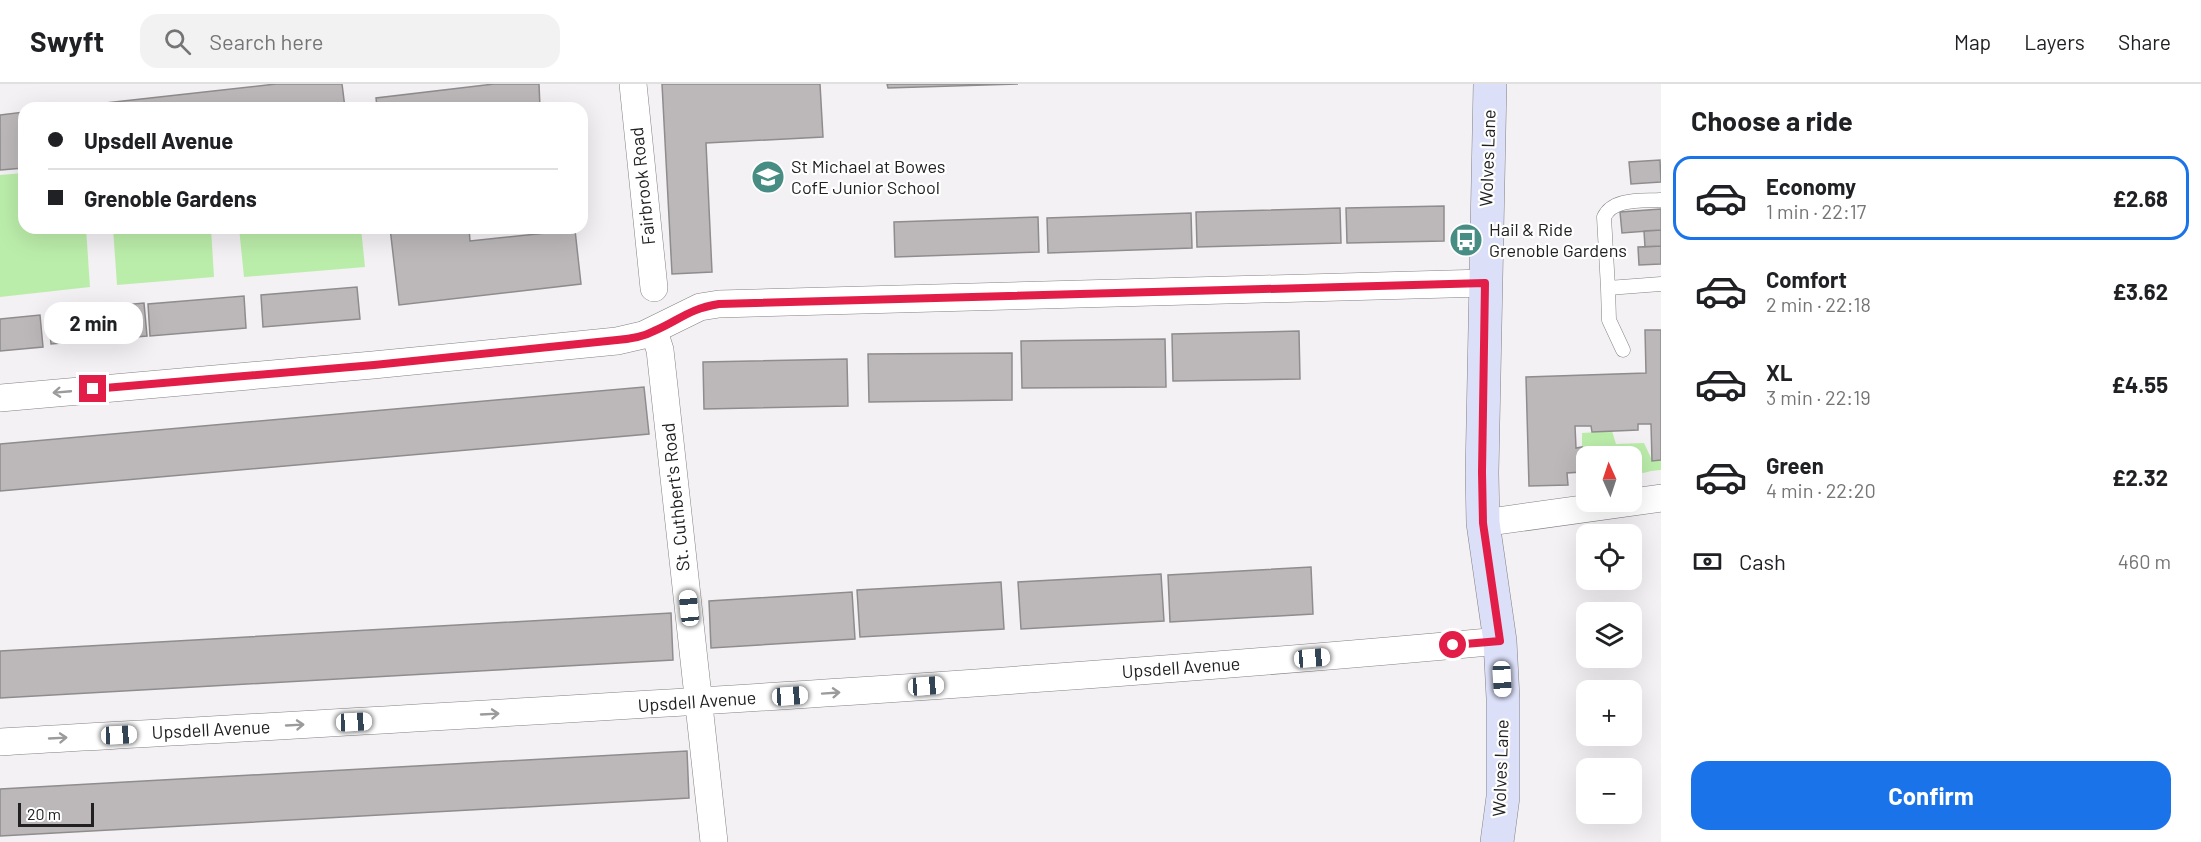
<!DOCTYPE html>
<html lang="en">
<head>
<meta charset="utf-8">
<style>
  body { margin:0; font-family:Barlow,sans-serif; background:#f2f2f2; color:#202124; height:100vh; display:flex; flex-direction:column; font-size:22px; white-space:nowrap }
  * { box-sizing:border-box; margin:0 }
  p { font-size:20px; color:#757577 }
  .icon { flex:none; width:33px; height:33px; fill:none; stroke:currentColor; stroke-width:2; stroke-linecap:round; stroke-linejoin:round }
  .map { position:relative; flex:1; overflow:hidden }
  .panel { display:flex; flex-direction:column; background:#fff; width:540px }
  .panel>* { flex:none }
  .top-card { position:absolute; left:18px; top:18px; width:570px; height:132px; border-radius:18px; box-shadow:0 6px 24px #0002; display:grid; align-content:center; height:132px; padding:0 30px; background:#fff }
  .needle { width:39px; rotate:357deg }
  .buttons { position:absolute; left:1576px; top:362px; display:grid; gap:12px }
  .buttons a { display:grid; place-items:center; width:66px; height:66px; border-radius:12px; background:#fff; box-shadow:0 6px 24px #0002; font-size:30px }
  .scale { position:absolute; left:18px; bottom:15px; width:76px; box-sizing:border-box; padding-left:6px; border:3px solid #222122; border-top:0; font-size:16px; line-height:21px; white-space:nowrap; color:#222122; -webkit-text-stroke:4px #fff; paint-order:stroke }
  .end { position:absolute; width:27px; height:27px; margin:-14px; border:8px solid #e11d48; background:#fff; box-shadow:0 0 0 3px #fff }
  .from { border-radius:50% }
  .bubble { position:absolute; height:42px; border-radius:18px; background:#fff; box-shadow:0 6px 24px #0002; font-size:20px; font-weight:700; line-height:42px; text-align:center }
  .car { position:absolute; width:18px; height:36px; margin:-18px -9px; border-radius:8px; box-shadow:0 0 4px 2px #0007; background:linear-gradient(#fff 24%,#345 0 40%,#fff 0 76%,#345 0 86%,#fff 0) }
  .top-card b { display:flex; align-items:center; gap:21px; height:57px; font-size:22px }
  .top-card b+b { border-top:2px solid #e0e0e0 }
  .top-card i { width:15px; height:15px; background:#202124 }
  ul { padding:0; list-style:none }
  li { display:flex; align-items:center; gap:18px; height:84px; margin:0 12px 9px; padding:0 18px; border:3px solid transparent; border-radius:18px }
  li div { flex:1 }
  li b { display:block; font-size:22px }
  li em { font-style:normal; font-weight:700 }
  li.active { border-color:#1a73e8 }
  li>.icon { width:54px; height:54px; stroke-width:1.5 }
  h2 { padding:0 30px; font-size:27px; line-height:72px }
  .pay { display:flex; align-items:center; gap:15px; height:66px; padding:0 30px; font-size:22px }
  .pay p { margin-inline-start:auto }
  .action { display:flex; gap:12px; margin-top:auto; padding:12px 30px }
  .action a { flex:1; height:69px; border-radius:18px; background:#1a73e8; color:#fff; font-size:24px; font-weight:700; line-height:69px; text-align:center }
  header { display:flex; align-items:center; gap:36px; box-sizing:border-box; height:84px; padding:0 30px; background:#fff; border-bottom:2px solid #e0e0e0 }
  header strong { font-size:28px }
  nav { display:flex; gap:33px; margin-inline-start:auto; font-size:21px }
  .search { width:420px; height:54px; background:#f2f2f2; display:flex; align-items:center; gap:15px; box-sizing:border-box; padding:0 21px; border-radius:18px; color:#757577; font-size:22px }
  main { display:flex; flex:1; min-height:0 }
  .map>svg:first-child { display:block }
  .green { fill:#bbedaa }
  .building { fill:#bcb8ba; stroke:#8f8c8d; stroke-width:1.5 }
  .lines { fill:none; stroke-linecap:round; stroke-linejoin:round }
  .lane-casing { stroke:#848284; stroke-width:15 }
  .street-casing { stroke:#848284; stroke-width:28 }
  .secondary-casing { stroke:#848284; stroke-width:34 }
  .lane { stroke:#fff; stroke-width:14 }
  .street { stroke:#fff; stroke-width:27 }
  .secondary { stroke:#dbdff8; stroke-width:33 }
  .oneway { stroke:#9c9b9c }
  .route { stroke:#e11d48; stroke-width:8 }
  .labels { text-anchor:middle; stroke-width:4.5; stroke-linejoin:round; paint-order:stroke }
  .street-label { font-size:18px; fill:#222122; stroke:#fff }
  .poi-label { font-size:18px; fill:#222122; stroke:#fff; text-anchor:start }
</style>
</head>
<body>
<header>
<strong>Swyft</strong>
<div class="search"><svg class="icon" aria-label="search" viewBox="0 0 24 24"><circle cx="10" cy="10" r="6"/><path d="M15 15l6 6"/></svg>Search here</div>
<nav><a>Map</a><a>Layers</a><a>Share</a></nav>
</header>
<main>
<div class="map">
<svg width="1661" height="758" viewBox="0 0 1661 758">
  <rect width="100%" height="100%" fill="#f4f1f4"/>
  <path class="green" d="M24,89v55h62l4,59 -90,10v-122z
    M113,144h98l3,49 -97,8z
    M239,144h122l4,39 -121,10z
    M1612,347l4,13 28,-1 8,17h9v10c-10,0 -19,4 -29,5v-19h-45v25l-5,-9v-39z"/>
  <path class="building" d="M276,0h66l3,24h-285z
    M494,0h45l1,24h-163l-1,-10z
    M662,0h158l3,53 -117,6 6,129 -40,2z
    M887,0h131l-130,4z
    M24,28v56l-24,2v-55z
    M1660,76l1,22 -30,2 -2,-22z
    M1444,122v35l-97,2 -1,-35z
    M1340,124l1,35 -144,4 -1,-35z
    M1661,125v21l-39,3 -2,-21z
    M1191,129l1,35 -144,5 -1,-35z
    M1038,133l1,35 -144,5 -1,-35z
    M390,144h79l1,13 105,-11 6,54 -182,21z
    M1661,146v16l-16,1 -1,-16z
    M1661,162v18l-22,1 -1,-18z
    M357,203l3,32 -97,8 -2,-32z
    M244,212l2,32 -96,8 -2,-32z
    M144,219l3,33 -96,8 -3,-32z
    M40,231l3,32 -43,4v-32z
    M1645,246h16v130l-9,1 -1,-37h-13v6l-46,2 -1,-6h-16l1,22 6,-1v25l-15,1 1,12 -39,1 -3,-109 120,-4z
    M1299,247l1,48 -127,2 -1,-47z
    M1165,255l1,48 -144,1 -1,-47z
    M1012,269v47l-143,2 -1,-48z
    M847,275l1,47 -144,3 -1,-47z
    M644,303l5,47 -649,57v-47z
    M1311,483l2,47 -143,8 -2,-47z
    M1161,490l3,47 -143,8 -3,-47z
    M1001,498l3,47 -144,8 -3,-47z
    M852,508l3,47 -144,9 -2,-47z
    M671,529l2,47 -673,38v-47z
    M687,667l2,47 -689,38v-47z"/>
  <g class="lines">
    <defs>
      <path id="lane" d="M1660,116c-19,1 -47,-2 -56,17l4,71 53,-4
        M1608,204l1,32 14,30"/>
      <path id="street" d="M633,0l21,204
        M654,247l6,19 54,492
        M0,314l373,-33 244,-24 26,-6 57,-28 19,-3 766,-21
        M1483,439l178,-25
        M0,658c500,-29 1001,-55 1500,-101"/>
      <path id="secondary" d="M1490,0l-8,389 1,50 17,118 3,57v99l-6,45"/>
    </defs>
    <use href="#lane" class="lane-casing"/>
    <use href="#street" class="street-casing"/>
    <use href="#secondary" class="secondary-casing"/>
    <use href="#lane" class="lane"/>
    <use href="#street" class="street"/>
    <use href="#secondary" class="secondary"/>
  </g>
  <defs><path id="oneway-shaft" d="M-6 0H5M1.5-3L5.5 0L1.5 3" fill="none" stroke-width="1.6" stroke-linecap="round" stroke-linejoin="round" transform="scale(1.5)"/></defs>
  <g class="oneway">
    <use href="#oneway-shaft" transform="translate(62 308) rotate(175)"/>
    <use href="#oneway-shaft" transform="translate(831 609) rotate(-4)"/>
    <use href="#oneway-shaft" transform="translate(490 630) rotate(-3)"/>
    <use href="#oneway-shaft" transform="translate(295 641) rotate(-3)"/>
    <use href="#oneway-shaft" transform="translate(58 654) rotate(-3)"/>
  </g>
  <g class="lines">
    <path class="route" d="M93,305l281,-24 243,-25c13,-1 26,-3 37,-9 26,-11 34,-22 65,-27l766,-21 -3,189 1,51 17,118 -47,4"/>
  </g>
  <defs>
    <symbol id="school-disc" viewBox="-11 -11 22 22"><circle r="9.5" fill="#488d84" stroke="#fff"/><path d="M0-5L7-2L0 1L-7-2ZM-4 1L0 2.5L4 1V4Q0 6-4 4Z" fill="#fff"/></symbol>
    <symbol id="bus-disc" viewBox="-11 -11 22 22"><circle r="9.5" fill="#488d84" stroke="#fff"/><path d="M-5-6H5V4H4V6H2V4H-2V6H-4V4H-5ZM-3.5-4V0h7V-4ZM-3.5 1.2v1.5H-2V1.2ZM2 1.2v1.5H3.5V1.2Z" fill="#fff"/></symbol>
  </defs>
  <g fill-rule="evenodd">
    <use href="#school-disc" x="749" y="74" width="38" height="38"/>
    <use href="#bus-disc" x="1447" y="137" width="38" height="38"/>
  </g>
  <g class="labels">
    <g class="street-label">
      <text transform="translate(1488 74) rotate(-88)" y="6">Wolves Lane</text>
      <text transform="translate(643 102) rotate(-96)" y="6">Fairbrook Road</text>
      <text transform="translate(676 413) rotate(-96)" y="6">St. Cuthbert's Road</text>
      <text transform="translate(1181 584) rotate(-4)" y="6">Upsdell Avenue</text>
      <text transform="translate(697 618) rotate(-4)" y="6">Upsdell Avenue</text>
      <text transform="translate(211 646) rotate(-3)" y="6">Upsdell Avenue</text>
      <text transform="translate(1501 684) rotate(-88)" y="6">Wolves Lane</text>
    </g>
    <g class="poi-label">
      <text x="791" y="89">St Michael at Bowes<tspan x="791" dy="21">CofE Junior School</tspan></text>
      <text x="1489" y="152">Hail &amp; Ride<tspan x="1489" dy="21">Grenoble Gardens</tspan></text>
    </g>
  </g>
</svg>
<div class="buttons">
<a><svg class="needle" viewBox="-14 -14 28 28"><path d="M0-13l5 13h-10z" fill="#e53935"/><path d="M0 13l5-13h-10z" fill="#757577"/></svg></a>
<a><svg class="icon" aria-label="locate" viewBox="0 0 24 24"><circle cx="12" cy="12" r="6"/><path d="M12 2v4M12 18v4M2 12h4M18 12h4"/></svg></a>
<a><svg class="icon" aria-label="layers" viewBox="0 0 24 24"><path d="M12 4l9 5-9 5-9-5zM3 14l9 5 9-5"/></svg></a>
<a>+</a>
<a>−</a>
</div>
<div class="scale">20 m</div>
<i class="end from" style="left:1453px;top:561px"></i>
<i class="end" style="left:93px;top:305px"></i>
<div class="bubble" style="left:44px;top:218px;width:99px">2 min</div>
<i class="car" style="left:689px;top:524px;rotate:354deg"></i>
<i class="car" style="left:1312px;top:574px;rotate:85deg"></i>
<i class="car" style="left:1502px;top:595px;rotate:177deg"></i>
<i class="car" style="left:926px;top:602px;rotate:86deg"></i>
<i class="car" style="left:790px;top:612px;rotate:86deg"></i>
<i class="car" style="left:354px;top:638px;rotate:87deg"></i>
<i class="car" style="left:119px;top:651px;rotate:87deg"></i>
<div class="top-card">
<b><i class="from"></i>Upsdell Avenue</b>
<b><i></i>Grenoble Gardens</b>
</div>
</div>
<section class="panel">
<h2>Choose a ride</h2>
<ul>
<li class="active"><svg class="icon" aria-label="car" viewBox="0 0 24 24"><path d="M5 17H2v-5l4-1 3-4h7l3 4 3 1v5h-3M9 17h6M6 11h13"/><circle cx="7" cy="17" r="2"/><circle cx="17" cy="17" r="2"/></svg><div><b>Economy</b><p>1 min · 22:17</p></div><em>£2.68</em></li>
<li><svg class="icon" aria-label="car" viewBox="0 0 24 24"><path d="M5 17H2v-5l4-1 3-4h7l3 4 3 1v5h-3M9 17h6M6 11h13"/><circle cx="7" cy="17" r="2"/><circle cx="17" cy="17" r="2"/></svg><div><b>Comfort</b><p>2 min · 22:18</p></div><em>£3.62</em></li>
<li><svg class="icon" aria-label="car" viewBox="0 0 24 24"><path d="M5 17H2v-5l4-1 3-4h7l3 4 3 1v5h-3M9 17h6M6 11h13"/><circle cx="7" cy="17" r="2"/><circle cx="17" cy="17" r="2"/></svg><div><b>XL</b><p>3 min · 22:19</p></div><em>£4.55</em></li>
<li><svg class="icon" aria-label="car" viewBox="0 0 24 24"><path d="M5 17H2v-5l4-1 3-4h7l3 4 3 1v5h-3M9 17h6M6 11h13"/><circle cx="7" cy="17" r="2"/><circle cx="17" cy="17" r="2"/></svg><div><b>Green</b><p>4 min · 22:20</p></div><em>£2.32</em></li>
</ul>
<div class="pay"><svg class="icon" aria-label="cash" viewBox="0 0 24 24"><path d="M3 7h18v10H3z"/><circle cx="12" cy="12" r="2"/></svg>Cash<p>460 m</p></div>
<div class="action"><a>Confirm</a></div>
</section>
</main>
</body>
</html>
